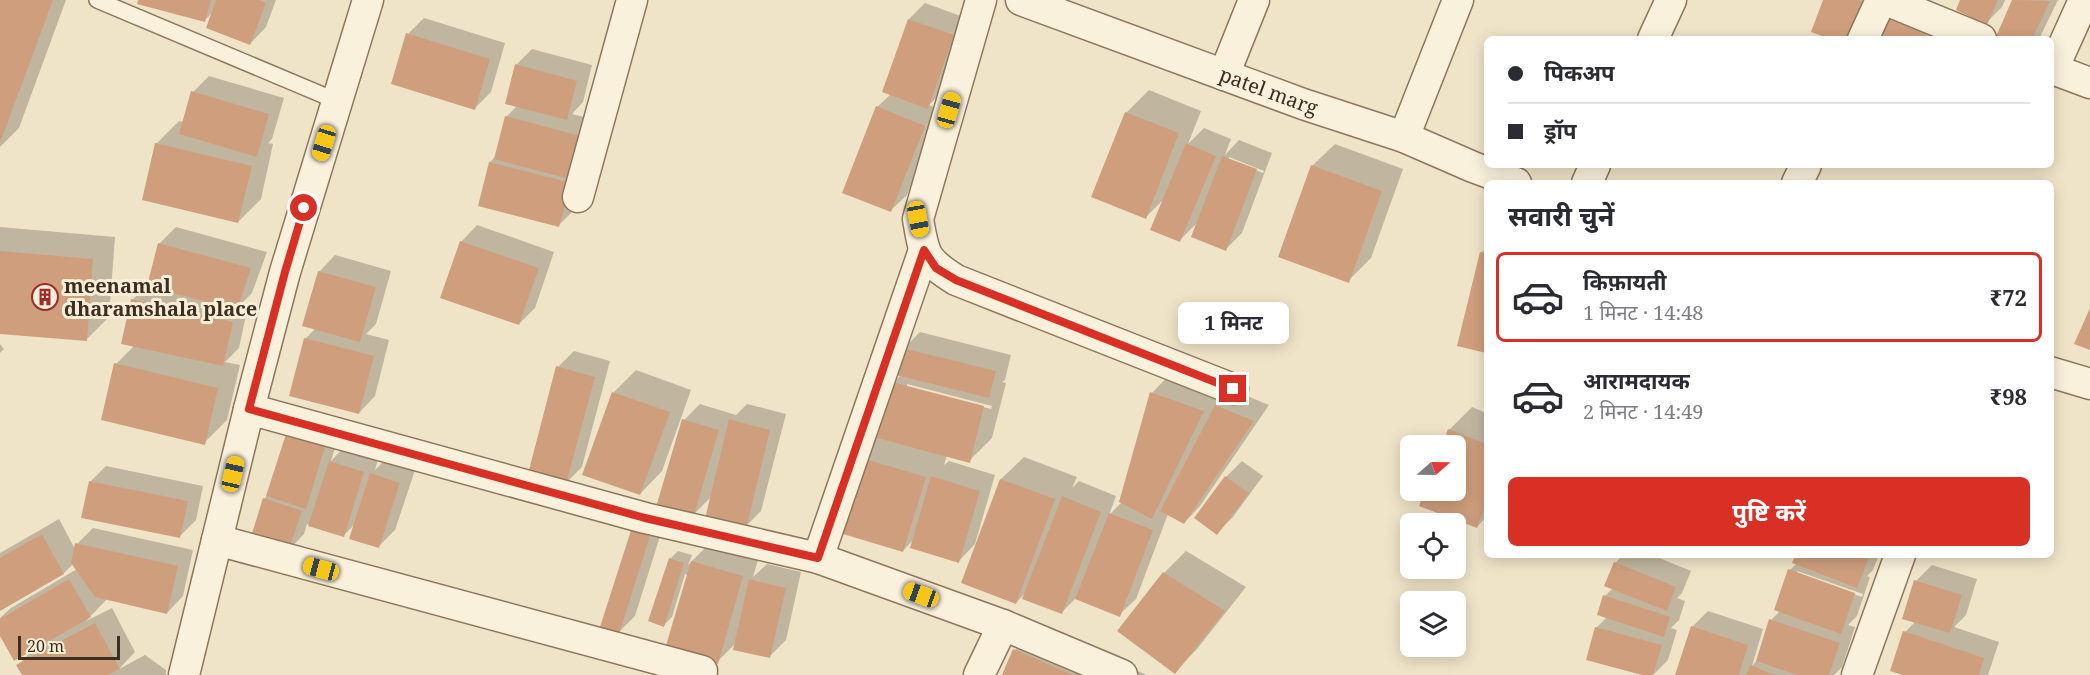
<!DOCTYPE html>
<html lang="hi">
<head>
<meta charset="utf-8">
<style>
  body { margin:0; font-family:"Noto Serif","Noto Sans Devanagari",serif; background:#f2f2f3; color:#2b2b33; height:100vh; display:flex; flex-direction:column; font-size:22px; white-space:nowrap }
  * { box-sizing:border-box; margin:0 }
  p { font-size:20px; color:#7c7c81 }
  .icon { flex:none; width:33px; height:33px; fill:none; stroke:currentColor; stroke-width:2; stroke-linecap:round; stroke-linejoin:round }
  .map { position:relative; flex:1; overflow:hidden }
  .panel { position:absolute; left:1484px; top:180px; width:570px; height:378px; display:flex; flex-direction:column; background:#fff; border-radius:9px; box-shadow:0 3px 15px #0003 }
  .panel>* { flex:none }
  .hud { position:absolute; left:1484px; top:36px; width:570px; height:132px; border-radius:9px; box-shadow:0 3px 15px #0003; display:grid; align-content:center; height:132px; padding:0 24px; background:#fff }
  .needle { width:39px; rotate:70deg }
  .fabs { position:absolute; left:1400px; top:435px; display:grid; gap:12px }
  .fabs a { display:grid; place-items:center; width:66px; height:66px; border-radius:9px; background:#fff; box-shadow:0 3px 15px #0003; font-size:30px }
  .scale { position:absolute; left:18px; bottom:15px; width:102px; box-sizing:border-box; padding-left:6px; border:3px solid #3d2e20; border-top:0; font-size:16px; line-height:21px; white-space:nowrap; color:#3d2e20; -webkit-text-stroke:4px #f7eed8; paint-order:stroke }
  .end { position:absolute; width:27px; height:27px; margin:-14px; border:8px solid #d93025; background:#fff; box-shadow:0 0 0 3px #fff }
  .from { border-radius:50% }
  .bubble { position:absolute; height:42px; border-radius:9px; background:#fff; box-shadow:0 3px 15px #0003; font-size:20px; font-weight:700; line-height:42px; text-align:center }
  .car { position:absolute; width:18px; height:36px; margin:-18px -9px; border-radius:8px; box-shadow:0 0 4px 2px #0007; background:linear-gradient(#f5c518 24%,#345 0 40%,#f5c518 0 76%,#345 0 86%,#f5c518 0) }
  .hud b { display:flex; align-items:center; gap:21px; height:57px; font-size:22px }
  .hud b+b { border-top:2px solid #e1e1e2 }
  .hud i { width:15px; height:15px; background:#2b2b33 }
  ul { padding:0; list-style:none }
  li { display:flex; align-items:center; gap:18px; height:90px; margin:0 12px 9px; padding:0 12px; border:3px solid transparent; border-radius:9px }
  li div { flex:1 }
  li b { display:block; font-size:22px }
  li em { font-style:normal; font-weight:700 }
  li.current { border-color:#d93025 }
  li>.icon { width:54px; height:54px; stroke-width:1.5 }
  h2 { padding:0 24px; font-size:27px; line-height:72px }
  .button { display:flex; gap:12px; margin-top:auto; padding:12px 24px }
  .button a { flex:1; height:69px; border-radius:9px; background:#d93025; color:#fff; font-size:24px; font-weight:700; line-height:69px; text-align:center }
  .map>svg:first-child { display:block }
  .shadow { fill:#0003; fill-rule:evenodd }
  .building { fill:#cf9f7d }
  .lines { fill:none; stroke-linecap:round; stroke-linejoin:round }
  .service-casing { stroke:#8d765c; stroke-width:18 }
  .minor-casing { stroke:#8d765c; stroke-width:33 }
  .service { stroke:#faf1dc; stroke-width:15 }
  .minor { stroke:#faf1dc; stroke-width:30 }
  .route { stroke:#d93025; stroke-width:8 }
  .labels { text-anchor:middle; stroke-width:6; stroke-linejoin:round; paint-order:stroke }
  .street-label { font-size:20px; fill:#3d2e20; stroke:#f7eed8 }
  .poi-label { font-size:20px; font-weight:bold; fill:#3d2e20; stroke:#f7eed8; text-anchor:start }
</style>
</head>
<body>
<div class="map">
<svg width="2090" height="675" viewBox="0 0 2090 675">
  <rect width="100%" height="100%" fill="#f0e4c8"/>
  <path class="shadow" d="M0,0h66l-47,128 -19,19z
    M139,0h137l-10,27 -16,17 -37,-32 -8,8z
    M1824,0h71l46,18 -9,21h-98z
    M1962,0h43l-3,7 -16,16z
    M2014,0h44l-19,39h-43z
    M925,3l44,16 -26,72 -14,14 11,5 -33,85 -17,16 -13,-104 14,-13 -8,-3 26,-72z
    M424,18l81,25 -14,49 -16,16 -67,-74z
    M532,49l60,16 -9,37 -11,12 27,7 -24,88 -16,16 -69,-63 6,-6 10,-39 11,-11 -1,-41z
    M209,76l75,22 -12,41 -4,4 5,1 -12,55 -23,23 -82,-78 23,-23 5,1 9,-30z
    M1149,90l52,21 -13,33 16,-16 27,11 -6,16 14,-15 33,13 -30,80 -16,16 -28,-27 -18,18 -15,-42 -19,19 -20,-104zM1229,157l35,14 -1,2 -34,-13z
    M1335,144l68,25 -32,89 -23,23 -36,-115z
    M477,225l77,27 -19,56 -16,16 -58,-82z
    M0,227l115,10 -6,80 -23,23 -86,-8z
    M176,227l91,25 -15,41 -11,11 7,2 -9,42 -14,14 15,3 -13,55 -23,23 -88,-79 19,-19 -3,-45 17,-16 11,-41z
    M1486,248v104l-28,-7 23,-92z
    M335,255l56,16 -15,53 -10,10 23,6 -14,56 -16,17 -54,-74 11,-11 3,-56z
    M920,332l91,23 -6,25 -3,2 4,1 -14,55 -23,23 -22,-6 -3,10 5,-4 46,14 -20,69 -17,18 -45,-22 -10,11 -46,-94 22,-23 15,-51 7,-8 3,-27zM907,384l85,22 -1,3 -84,-22z
    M0,344l4,5 -4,4z
    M574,351l36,10 -28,106 -16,16 -8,-116z
    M636,370l55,20 -29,81 -22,23 -27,-101z
    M1174,370l51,19 -7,15 15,-14 36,15 -69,101 -16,17 -16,-9 -32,85 -17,16 -43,-17 -14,14 -36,-20 -10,11 -53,-21 38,-103 23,-22 53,20 -5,11 7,-7 37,15 -7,19 13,-13 30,-109z
    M700,404l36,11 11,-11 39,10 -25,97 -16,16 -33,-31 -20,20 -8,-96z
    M1472,407l14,6v104l-9,10 -22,-37v-44l-6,-16z
    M340,431l-9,30 15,-16 33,11 -4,14 12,-12 29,9 -21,63 -16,16 -24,-22 -12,12 -36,-12 -3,10 -16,17 -24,-52 3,-3 20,-61z
    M1242,461l21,15 -30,41 -16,16 9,-56z
    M106,466l97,20 -7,34 -16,16 -90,-54z
    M667,514l-32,102 -16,16 16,-107z
    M59,519l16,30 2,-5 16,-16 100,22 -10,46 -16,17 -60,-14 -21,22 26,-13 23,44 -16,17 26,-14 21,15v5h-143l-5,-10 15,-15 -33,-17v-15l11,-10 66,-39 -4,-5 -9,9 -64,36v-56z
    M708,545l50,15 -5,17 14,-13 34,8 -15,68 -16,16 -34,-13 -19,19 -29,-87 -3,-1 -13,43 -8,8 6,-66 8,-8 14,4 -4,10z
    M1186,551l60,36 -49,62 -22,23 -11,-99z
    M1623,555h29l39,16 -9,22 -5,5 8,3 -6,19 -8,8 6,2 -9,30 -15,15h-5l-52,-47 11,-11 -2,-21 8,-8 2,-25z
    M1796,555h83l-6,15 -6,6 3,1 -13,39 -9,9 7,2 -13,40 -8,8h-157l15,-48 16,-16 55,18 -11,37 5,-6 14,-40 9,-9 10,-41 7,-7zM1797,571l66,23 -1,3 -65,-23z
    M1932,565l45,14 -11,36 -12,12 45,15 -11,33h-81l-2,-43 11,-11v-40z
    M1037,627l110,48h-143l11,-25z"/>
  <path class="building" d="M0,0h53l-53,143z
    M138,0h73l-6,22 -68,-18z
    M216,0h43l7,3 -16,42 -44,-17z
    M1823,0h35l14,5 -12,34h-30l-19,-7z
    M1960,0h38l-11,25 -31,-15z
    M2012,0l38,1 -18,38h-37z
    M1879,14l47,20 -2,5h-55z
    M908,19l46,16 -26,74 -46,-17z
    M406,33l84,26 -15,51 -84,-26z
    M515,64l62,17 -10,39 -62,-16z
    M191,91l78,23 -12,43 -78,-23z
    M876,106l49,20 -34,86 -49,-19z
    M1125,112l54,21 -33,86 -55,-22z
    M505,116l79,21 -11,43 -79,-21z
    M155,143l97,23 -14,57 -96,-23z
    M1186,143l30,13 -36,86 -30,-12z
    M1222,156l35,13 -31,82 -35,-14z
    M489,162l82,21 -12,44 -81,-21z
    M1311,165l71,26 -33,92 -71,-26z
    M460,241l79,27 -20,57 -79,-27z
    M158,243l93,25 -14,42 -90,-24z
    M0,251l93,8 -6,82 -87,-7z
    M1480,252l6,2v99l-29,-7z
    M318,271l58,16 -16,55 -58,-16z
    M131,299l102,23 -10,44 -102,-22z
    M2090,308v42l-16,-6z
    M304,338l70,18 -15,58 -70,-18z
    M902,348l94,23 -7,27 -93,-23z
    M114,363l104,25 -13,57 -104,-25z
    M556,366l39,11 -29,107 -38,-10z
    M892,382l92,24 -14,57 -93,-25z
    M612,392l58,20 -30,83 -58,-20z
    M1150,392l54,19 -52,108 -33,-17z
    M1215,405l39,16 -70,103 -24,-13z
    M682,419l37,11 -26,88 -37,-11z
    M729,419l41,11 -24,99 -41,-10z
    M1448,429l38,15v59l-9,25 -58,-22 6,-16h30v-44h-13z
    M286,434l39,13 -19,62 -40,-13z
    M855,456l71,21 -23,75 -70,-21z
    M329,461l35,11 -20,65 -36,-11z
    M370,473l30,10 -21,65 -30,-9z
    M931,476l49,15 -21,72 -49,-15z
    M1225,476l24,17 -32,42 -23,-17z
    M1000,479l55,20 -39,105 -55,-21z
    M89,481l99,20 -8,37 -99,-20z
    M1062,496l39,16 -39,102 -40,-15z
    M263,498l39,13 -14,41 -38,-12z
    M1109,513l44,17 -33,87 -45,-18z
    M633,524l19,6 -33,104 -19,-7z
    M42,534l22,40 -64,37v-53z
    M75,543l103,23 -11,48 -72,-17 -24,-34z
    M1795,555h75l-13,33 -65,-25z
    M669,558l15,5 -20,64 -16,-6z
    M691,561l52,15 -25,88 -53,-15z
    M1614,562l62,25 -9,24 -63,-25z
    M1788,569l67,24 -14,41 -67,-24z
    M1163,572l62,39 -50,63 -58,-43z
    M69,579l22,38 -77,44 -14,-25v-17z
    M749,579l37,9 -16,70 -37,-8z
    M1914,580l48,15 -12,38 -48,-14z
    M1603,595l67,22 -6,20 -67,-22z
    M1769,619l71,24 -11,32h-32l-41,-14z
    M95,623l25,46 -12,6h-86l-6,-10z
    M1691,626l57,19 -9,30h-64z
    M1595,627l67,18 -9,30h-11l-56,-15z
    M1903,631l81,27 -5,17h-76l-13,-4z
    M1013,649l60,26h-71z
    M1750,665l24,10h-28z"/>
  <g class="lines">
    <defs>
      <path id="service" d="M97,0l240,101"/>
      <g id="minor">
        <path d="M981,0l-63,219c6,35 6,41 38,61l277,109"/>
        <path id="s1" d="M1021,0l282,104 101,33 69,30 43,16"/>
        <path d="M1886,0l95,39"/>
        <path d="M1653,39l18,-39"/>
        <path d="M1863,39l18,-39"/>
        <path d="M2050,68l40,15"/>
        <path d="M2053,69l31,-69"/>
        <path d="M1224,75l30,-75"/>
        <path d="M1404,137l54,-137"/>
        <path d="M1587,183l8,-18"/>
        <path d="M1797,183l9,-18"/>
        <path d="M578,197l54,-197"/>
        <path d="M2050,372l40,12"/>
        <path d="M249,409l396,109 173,40 185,67 119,50"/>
        <path d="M217,540l485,131"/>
        <path d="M818,558l106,-308"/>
        <path d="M184,675l65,-266 36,-137 83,-272"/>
        <path d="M979,675l24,-50"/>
        <path d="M1857,675l43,-120"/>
      </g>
    </defs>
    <use href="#service" class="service-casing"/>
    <use href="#minor" class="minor-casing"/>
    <use href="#service" class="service"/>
    <use href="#minor" class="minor"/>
  </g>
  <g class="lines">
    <path class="route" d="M304,208l-19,64 -36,137 396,109 173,40 106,-308 12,18 20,12 277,109"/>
  </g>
  <defs>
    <symbol id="building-ring" viewBox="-11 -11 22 22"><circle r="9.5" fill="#f7eed8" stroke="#9e2a2b" stroke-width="1.5"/><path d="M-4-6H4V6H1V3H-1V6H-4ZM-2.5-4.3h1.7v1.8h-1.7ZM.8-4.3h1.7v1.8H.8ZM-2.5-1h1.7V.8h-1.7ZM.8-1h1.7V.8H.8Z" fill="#9e2a2b"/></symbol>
  </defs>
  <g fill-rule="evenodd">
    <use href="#building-ring" x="30" y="282" width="30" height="30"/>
  </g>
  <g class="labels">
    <g class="street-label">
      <text dy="7" stroke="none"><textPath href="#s1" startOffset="264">patel marg</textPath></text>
    </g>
    <g class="poi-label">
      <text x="64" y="293">meenamal<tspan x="64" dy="23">dharamshala place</tspan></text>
    </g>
  </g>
</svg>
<div class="fabs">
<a><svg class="needle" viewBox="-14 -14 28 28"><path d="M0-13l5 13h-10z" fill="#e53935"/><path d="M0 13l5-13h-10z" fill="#7c7c81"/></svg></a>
<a><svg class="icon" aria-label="locate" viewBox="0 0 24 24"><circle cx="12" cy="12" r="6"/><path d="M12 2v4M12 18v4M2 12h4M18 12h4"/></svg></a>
<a><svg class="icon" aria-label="layers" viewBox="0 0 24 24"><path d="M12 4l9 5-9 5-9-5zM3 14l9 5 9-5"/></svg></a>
</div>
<div class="scale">20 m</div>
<i class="end from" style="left:304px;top:208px"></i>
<i class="end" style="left:1233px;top:389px"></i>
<div class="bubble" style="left:1178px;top:302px;width:111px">1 मिनट</div>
<i class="car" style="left:949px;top:110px;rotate:16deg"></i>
<i class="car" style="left:324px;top:143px;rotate:197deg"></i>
<i class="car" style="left:918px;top:219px;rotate:169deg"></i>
<i class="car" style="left:233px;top:474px;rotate:13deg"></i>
<i class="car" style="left:321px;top:569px;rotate:285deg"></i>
<i class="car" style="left:921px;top:595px;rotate:290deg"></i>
<div class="hud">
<b><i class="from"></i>पिकअप</b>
<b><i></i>ड्रॉप</b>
</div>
<section class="panel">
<h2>सवारी चुनें</h2>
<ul>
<li class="current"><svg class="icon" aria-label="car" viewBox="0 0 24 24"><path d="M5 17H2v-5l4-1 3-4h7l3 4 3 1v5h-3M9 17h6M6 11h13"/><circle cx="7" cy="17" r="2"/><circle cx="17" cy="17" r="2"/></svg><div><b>किफ़ायती</b><p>1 मिनट · 14:48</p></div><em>₹72</em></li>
<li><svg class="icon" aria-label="car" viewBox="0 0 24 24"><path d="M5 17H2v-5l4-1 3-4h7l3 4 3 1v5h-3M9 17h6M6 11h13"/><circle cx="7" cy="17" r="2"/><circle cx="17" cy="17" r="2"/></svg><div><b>आरामदायक</b><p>2 मिनट · 14:49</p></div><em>₹98</em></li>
</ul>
<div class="button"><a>पुष्टि करें</a></div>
</section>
</div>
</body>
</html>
